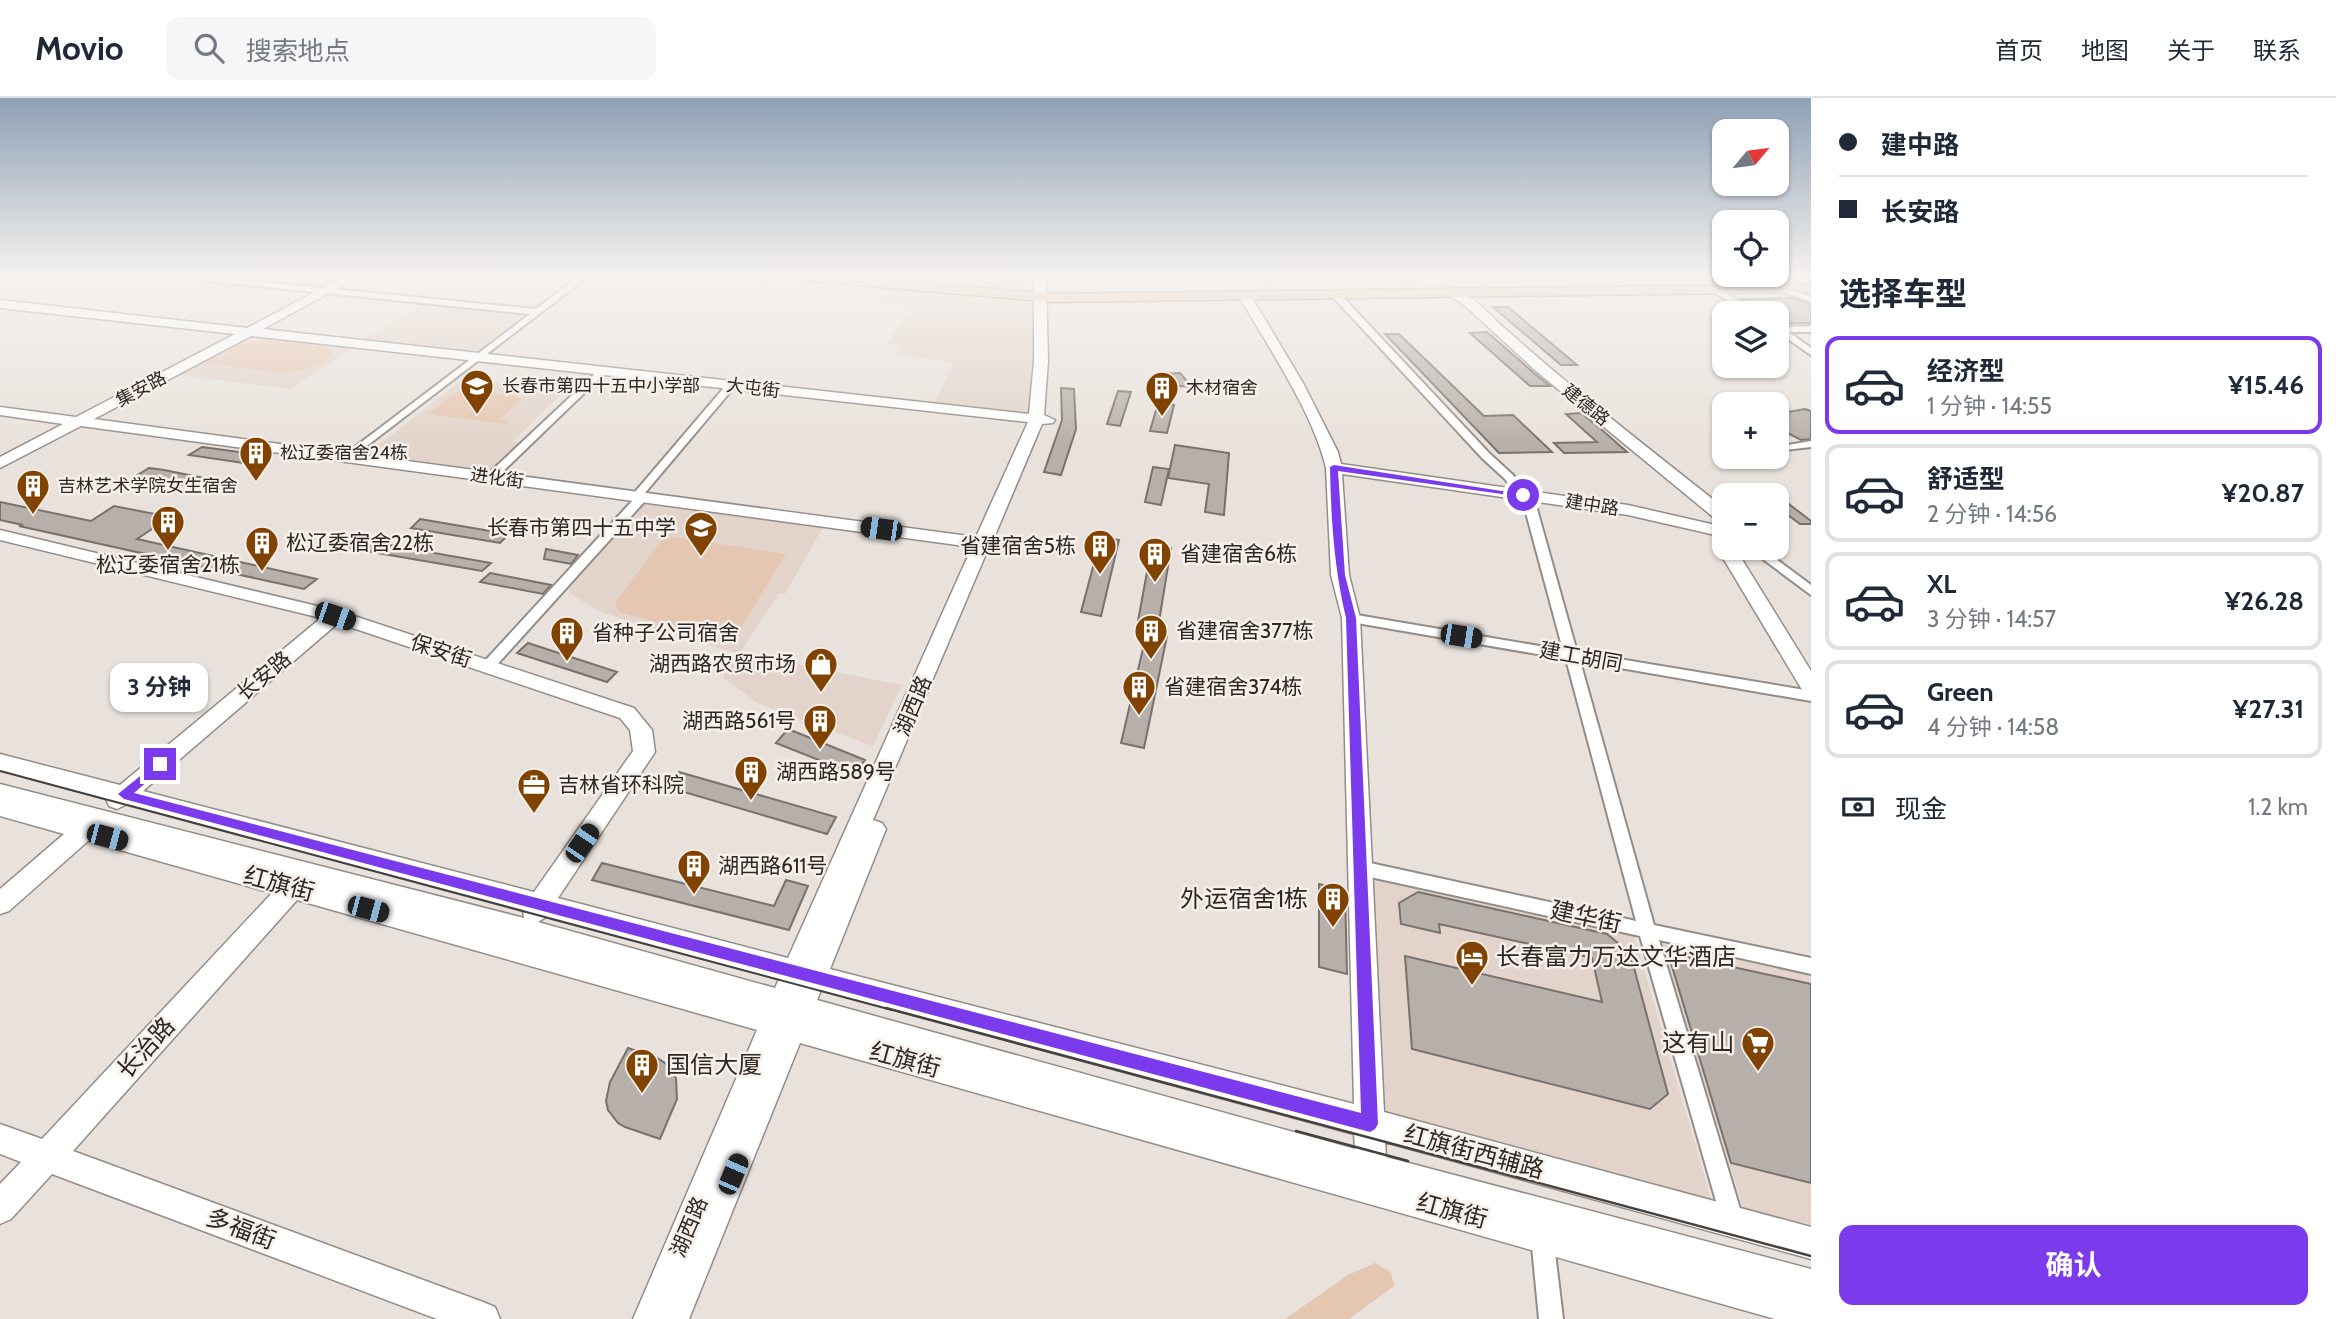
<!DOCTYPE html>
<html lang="zh">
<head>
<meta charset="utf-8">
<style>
  body { margin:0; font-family:Cabin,"Noto Sans SC",sans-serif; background:#f6f6f7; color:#1f2937; height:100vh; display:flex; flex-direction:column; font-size:26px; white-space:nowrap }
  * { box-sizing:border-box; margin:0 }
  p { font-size:23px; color:#747a83 }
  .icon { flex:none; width:38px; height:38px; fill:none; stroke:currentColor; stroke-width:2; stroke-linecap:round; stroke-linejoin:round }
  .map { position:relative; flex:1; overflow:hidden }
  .drawer { display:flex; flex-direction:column; background:#fff; width:525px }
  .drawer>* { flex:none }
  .banner { display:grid; align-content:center; height:154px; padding:0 28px; background:#fff }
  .needle { width:46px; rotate:61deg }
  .fabs { position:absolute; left:1712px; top:21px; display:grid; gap:14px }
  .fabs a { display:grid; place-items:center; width:77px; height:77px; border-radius:14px; background:#fff; box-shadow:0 2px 5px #0004; font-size:35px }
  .end { position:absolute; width:32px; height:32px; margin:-16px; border:9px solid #7c3aed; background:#fff; box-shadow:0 0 0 4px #fff }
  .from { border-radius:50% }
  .bubble { position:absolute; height:49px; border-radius:14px; background:#fff; box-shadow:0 2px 5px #0004; font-size:23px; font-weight:700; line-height:49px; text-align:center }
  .car { position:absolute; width:21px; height:42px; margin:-21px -10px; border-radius:9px; box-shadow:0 0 5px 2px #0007; background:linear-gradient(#222 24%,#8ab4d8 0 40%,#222 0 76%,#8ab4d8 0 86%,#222 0) }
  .banner b { display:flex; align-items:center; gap:24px; height:66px; font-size:26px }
  .banner b+b { border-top:2px solid #e0e1e3 }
  .banner i { width:18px; height:18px; background:#1f2937 }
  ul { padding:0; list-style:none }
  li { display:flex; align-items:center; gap:21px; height:98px; margin:0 14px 10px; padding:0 14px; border:4px solid #e0e1e3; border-radius:14px }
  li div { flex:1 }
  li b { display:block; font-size:26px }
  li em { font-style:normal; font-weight:700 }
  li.current { border-color:#7c3aed }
  li>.icon { width:63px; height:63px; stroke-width:1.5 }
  h2 { padding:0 28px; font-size:32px; line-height:84px }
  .pay { display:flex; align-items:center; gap:18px; height:77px; padding:0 28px; font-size:26px }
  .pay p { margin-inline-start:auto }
  .action { display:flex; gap:14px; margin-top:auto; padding:14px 28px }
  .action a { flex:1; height:80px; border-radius:14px; background:#7c3aed; color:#fff; font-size:28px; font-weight:700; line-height:80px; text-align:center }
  header { display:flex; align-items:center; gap:42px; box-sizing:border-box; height:98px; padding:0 35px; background:#fff; border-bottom:2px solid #e0e1e3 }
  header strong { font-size:33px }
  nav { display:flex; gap:38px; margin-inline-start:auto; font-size:24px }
  .search { width:490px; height:63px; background:#f6f6f7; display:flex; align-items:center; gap:18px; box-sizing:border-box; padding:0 24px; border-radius:14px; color:#747a83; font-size:26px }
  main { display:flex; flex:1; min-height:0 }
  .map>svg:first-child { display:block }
  .built { fill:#e2d4ca }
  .green { fill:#e5c6b0 }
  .building { fill:#b7afaa; stroke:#78716c; stroke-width:2 }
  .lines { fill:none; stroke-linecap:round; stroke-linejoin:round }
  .street-casing { stroke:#948c87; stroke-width:4 }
  .secondary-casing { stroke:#948c87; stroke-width:3 }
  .primary-casing { stroke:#996f4f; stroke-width:3 }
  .street { fill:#fff; fill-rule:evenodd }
  .secondary { fill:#fff; fill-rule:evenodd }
  .primary { fill:#e5bfa3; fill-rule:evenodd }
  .tram-far1 { stroke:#45413f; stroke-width:2 }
  .tram { stroke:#45413f; stroke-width:2.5 }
  .route { fill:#7c3aed }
  .labels { text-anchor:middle; stroke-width:5; stroke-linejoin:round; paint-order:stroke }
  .far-poi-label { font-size:18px; fill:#2b2826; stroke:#f7efe9; text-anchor:start }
  .far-street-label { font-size:18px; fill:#2b2826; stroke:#f7efe9 }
  .poi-label { font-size:21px; fill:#2b2826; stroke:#f7efe9; text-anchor:start }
  .street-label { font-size:21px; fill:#2b2826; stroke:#f7efe9 }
  .near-street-label { font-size:24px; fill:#2b2826; stroke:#f7efe9 }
  .near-poi-label { font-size:24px; fill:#2b2826; stroke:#f7efe9; text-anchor:end }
</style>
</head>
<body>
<header>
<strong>Movio</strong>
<div class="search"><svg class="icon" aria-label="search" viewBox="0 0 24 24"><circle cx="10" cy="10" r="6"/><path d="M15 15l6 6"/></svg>搜索地点</div>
<nav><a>首页</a><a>地图</a><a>关于</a><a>联系</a></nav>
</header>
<main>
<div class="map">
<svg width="1811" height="1221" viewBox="0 0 1811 1221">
  <rect width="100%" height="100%" fill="#e9e2dc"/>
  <path class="built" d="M850,177h176v15z
    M870,190l165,15v77l-4,35 -98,-10 21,-43 -61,-7 6,-10 -13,-1 26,-37 -53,-6z
    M424,205l106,11 -52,41 -121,-12z
    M249,237l106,12 -64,42 -116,-14z
    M463,281l103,11 -53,51 5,1 -28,28 -123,-16z
    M645,404l178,25 -38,67 -6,-1 -39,60 162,32 -29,61 -114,-42 -37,-27 17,-23 -139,-42 -29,-18 -2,-5z
    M1369,777l265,60 78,267 -332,-85z
    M1661,845l150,33v255l-66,-17z"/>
  <path class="green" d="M266,242l57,6 7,3 2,4c-20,33 -94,13 -127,9l7,-3 10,1c6,-16 29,-18 44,-20z
    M462,293l54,5 5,4 -21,19 8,2 -3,3 -77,-10 25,-20z
    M674,439l112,17 -49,80 -10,4 -14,-1 -94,-25 -4,-9 47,-63z
    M1375,1165l16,9 3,14 -45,33h-64l63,-44z"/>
  <path class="building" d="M1793,200l18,7v18h-35v-10h-12l-22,-14z
    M1493,209h15l69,58h-16z
    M1487,234l48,42 15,12h-20l-60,-53z
    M1385,236h14l85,82 29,-1 39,37 -53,1z
    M1180,275l12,14 -12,-1 -5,2 -12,-6 5,-2 -5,-6z
    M1061,290l13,1 2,40 -15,46 -17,-3 18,-52z
    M1118,293l13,1 -11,34 -13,-2z
    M1158,305l16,2 -7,28 -17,-2z
    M1805,311l6,2v28l-10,1 -25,-13v-13z
    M1581,315l21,17 25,22 -63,1 -10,-10 43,-1 -31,-28z
    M1175,347l54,8 -5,62 -19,-3 4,-28 -41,-6z
    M202,349l60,8 -12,9 -61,-9z
    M1153,369l16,2 -8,36 -16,-3z
    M149,370l15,2 60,12 -13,8 -75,-14z
    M1768,390l43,33v3h-11l-24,-18v-11h-13z
    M0,404l91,19 23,-15 56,11 -33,22 180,40 -13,10 -285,-63 4,-1 -23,-5z
    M420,421l76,13 11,-11 13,2 -20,20 -89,-15z
    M1101,439l18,3 -18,76 -20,-4z
    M359,441l53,10 79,14 -9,8 -133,-23z
    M1152,447l19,3 -14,86 10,2 -23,112 -23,-5 28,-120 -11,-2z
    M546,451l32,6 -7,9 -27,-5z
    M490,475l61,12 -8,9 -63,-12z
    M528,545l89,29 -10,10 -90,-29z
    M788,631l77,31 -11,14 -78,-31z
    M679,674l157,45 -9,17 -160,-47z
    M602,765l172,43 12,-26 22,6 -19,44 -197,-50z
    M1319,786l26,6 2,84 -28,-7z
    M1418,794l189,42 23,19 38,141 -18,15 -238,-60 -7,-93 197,46 -10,-44 -153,-34 1,9 -39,-9 -2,-21z
    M1668,855l143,31v199l-80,-20z
    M628,950l29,10 8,5 11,15 1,21 -17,40 -35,-12 -7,-4 -10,-13 -2,-9 4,-19z"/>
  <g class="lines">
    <defs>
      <path id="street" d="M165,177h27l344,34 45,-34h9l-243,186 -4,-1v-4l187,-142 -361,-37z
        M1784,189l27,10v5l-30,-11 -1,-2z
        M1716,190l42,23 1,2h-9l-37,-21 -1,-2z
        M1333,195h6l151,161 23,21 24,34 40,143 234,39v10l-231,-40 74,264 157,33v16l-152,-34 85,282 -3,8 -8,3 -8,-3 -3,-8 -82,-286 -279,-61 -6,-2 -2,-5 2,-5 6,-2 275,60 -70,-262 -215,-37 -6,-4 6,-4 212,36 -38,-141 -20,-30 -23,-21 -149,-161z
        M1776,227l6,2 29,-1v6h-22l22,16v7l-35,-24z
        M600,271l7,2 -112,108h-8v-4z
        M728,285l8,2 -92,109v8l-151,167h-10l-2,-3 2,-3 151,-164 1,-7z
        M1811,343v6l-35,4v-4z
        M1748,450h13l50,37v10z
        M1542,1127l8,3 3,8 10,83h-24l-8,-83 3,-8z"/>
      <path id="secondary" d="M347,177h15l-99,54 766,85 5,-53v-86h12l2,86 -4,54 11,5 -2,3 -11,1 -49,116 10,5 -3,4h-12l-115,271 9,3 4,6 -56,140 524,135 -12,-486 -11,-43 -5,-107c-13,-56 -58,-121 -87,-172l6,-4 6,4 52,87 35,69 3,12 287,41 96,22v10l-96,-22 -286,-41 7,101 11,43 24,494 427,115v32l-426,-117 1,15 425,112v50h-36l-975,-276 -111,276h-56l124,-289 -460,-130 -224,251 410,151 12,5 5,12h-63l-385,-145 -41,45 -11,5v-40l21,-22 -21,-8v-30l42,15 230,-246 -184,-52 -79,70 -9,3v-25l64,-55 -64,-18v-32l524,134 -1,-8 -396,-106 -10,5 -8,-3 -3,-7 -106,-29v-16l120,31 201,-167 -321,-78v-10l342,82 292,96 18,22 3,22 -97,146 230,60 184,-411 -891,-121 -81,42v-11l63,-33 -63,-9v-8l76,10 159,-83 -235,-26v-8l247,28zM251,238l777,86 -52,115 -882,-118zM338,525l282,95 10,12 3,21 -99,141 -391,-101zM546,819l233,62 -4,9 -237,-66zM821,892l533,144 1,15 -538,-149z
        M1446,192c21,-4 42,24 57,37 71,63 146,122 221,181v14l-6,-1 -182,-150 -74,-68 -16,-9z
        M1724,445v5h11l76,123v24l-7,-2 -87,-145z"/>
      <path id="primary" d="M779,177h50l224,19 758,-10v8l-758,10 -268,-23z"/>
    </defs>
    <use href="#street" class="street-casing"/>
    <use href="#secondary" class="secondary-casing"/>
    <use href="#primary" class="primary-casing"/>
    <use href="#street" class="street"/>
    <use href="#secondary" class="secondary"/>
    <use href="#primary" class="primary"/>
    <path class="tram-far1" d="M0,181l10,-4
      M0,673l892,239"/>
    <path class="tram" d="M886,910l925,248
      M1296,1033l112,30"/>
  </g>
  <linearGradient id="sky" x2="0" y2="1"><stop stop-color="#8ea0b5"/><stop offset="0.51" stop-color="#f5f2ef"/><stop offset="1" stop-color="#f5f2ef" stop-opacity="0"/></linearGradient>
  <rect width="1811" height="348" fill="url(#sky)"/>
  <path class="route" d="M1334,367l193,30 -4,2 -185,-26 7,104 11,43 22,506 -3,5 -5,3 -1246,-333 -6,-5 42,-34 4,1v6l-30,26 1227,320 -15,-495c-12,-51 -15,-99 -16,-151z"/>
  <defs>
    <symbol id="school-pin" viewBox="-11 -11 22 30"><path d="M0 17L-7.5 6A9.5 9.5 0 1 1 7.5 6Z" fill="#814301" stroke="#f7efe9"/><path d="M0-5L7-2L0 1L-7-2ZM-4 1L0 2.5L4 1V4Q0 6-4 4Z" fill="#fff"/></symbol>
    <symbol id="building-pin" viewBox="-11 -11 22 30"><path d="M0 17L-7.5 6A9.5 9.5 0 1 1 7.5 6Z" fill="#814301" stroke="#f7efe9"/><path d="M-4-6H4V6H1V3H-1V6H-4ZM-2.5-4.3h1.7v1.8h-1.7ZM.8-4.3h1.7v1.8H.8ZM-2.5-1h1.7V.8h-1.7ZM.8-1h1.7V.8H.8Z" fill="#fff"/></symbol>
    <symbol id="shop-pin" viewBox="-11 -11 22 30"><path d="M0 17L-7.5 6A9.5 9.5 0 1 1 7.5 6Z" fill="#814301" stroke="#f7efe9"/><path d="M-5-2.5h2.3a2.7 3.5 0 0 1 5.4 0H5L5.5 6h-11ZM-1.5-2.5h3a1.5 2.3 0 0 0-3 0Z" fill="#fff"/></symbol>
    <symbol id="office-pin" viewBox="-11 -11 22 30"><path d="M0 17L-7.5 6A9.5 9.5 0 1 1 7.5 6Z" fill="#814301" stroke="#f7efe9"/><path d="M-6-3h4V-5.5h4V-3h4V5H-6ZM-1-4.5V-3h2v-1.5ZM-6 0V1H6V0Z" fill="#fff"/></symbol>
    <symbol id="hotel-pin" viewBox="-11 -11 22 30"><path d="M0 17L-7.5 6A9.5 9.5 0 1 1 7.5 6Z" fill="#814301" stroke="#f7efe9"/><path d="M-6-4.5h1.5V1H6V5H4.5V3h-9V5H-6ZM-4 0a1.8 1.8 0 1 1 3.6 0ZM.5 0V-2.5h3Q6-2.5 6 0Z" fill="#fff"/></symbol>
    <symbol id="supermarket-pin" viewBox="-11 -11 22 30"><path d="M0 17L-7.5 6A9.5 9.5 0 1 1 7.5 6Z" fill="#814301" stroke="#f7efe9"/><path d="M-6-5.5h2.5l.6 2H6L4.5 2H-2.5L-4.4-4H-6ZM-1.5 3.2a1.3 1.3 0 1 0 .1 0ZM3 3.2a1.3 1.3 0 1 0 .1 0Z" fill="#fff"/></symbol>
  </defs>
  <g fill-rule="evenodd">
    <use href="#school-pin" x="458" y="269" width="38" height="52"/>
    <use href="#building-pin" x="1143" y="271" width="38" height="52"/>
    <use href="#building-pin" x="237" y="336" width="38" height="52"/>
    <use href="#building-pin" x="14" y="369" width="38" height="52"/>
    <use href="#building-pin" x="149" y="405" width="38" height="52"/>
    <use href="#school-pin" x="682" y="411" width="38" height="52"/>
    <use href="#building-pin" x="243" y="426" width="38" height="52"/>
    <use href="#building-pin" x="1081" y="429" width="38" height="52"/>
    <use href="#building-pin" x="1136" y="437" width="38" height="52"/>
    <use href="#building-pin" x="1132" y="514" width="38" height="52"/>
    <use href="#building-pin" x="548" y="516" width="38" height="52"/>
    <use href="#shop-pin" x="802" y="547" width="38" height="52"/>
    <use href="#building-pin" x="1120" y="570" width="38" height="52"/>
    <use href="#building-pin" x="801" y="604" width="38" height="52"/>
    <use href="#building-pin" x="732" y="655" width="38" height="52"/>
    <use href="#office-pin" x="515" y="668" width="38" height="52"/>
    <use href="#building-pin" x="675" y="749" width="38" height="52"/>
    <use href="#building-pin" x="1314" y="782" width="38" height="52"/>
    <use href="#hotel-pin" x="1453" y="840" width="38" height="52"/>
    <use href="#supermarket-pin" x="1739" y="926" width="38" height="52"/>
    <use href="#building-pin" x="623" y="948" width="38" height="52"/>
  </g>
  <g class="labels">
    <g class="far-poi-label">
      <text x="502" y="294">长春市第四十五中小学部</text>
      <text x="1186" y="296">木材宿舍</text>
      <text x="280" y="361">松辽委宿舍24栋</text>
      <text x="58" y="394">吉林艺术学院女生宿舍</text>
    </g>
    <g class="far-street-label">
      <text transform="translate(753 290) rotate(7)" y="6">大屯街</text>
      <text transform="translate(141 291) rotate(-28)" y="6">集安路</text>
      <text transform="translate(1586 307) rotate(39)" y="6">建德路</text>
      <text transform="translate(497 380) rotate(8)" y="6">进化街</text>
      <text transform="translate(1592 407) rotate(9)" y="6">建中路</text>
    </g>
    <g class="poi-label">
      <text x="676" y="437" text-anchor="end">长春市第四十五中学</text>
      <text x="286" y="452">松辽委宿舍22栋</text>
      <text x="1076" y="455" text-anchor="end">省建宿舍5栋</text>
      <text x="1180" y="463">省建宿舍6栋</text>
      <text x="168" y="474" text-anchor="middle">松辽委宿舍21栋</text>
      <text x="1176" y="540">省建宿舍377栋</text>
      <text x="592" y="542">省种子公司宿舍</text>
      <text x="796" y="573" text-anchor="end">湖西路农贸市场</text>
      <text x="1164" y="596">省建宿舍374栋</text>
      <text x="796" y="630" text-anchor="end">湖西路561号</text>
      <text x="776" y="681">湖西路589号</text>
      <text x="558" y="694">吉林省环科院</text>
      <text x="718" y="775">湖西路611号</text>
    </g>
    <g class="street-label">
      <text transform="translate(441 553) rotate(18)" y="7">保安街</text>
      <text transform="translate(1581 559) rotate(10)" y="7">建工胡同</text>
      <text transform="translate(264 578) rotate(-40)" y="7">长安路</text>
      <text transform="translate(913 608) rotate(-67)" y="7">湖西路</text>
      <text transform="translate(689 1129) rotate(-67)" y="7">湖西路</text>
    </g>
    <g class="near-street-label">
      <text transform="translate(279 786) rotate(15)" y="8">红旗街</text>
      <text transform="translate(1586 819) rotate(12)" y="8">建华街</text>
      <text transform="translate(146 950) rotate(-48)" y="8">长治路</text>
      <text transform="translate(905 962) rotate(15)" y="8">红旗街</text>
      <text transform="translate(1474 1054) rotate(15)" y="8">红旗街西辅路</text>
      <text transform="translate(1452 1113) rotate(15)" y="8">红旗街</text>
      <text transform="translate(241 1131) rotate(21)" y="8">多福街</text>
    </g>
    <g class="near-poi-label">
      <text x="1308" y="809">外运宿舍1栋</text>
      <text x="1496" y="867" text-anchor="start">长春富力万达文华酒店</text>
      <text x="1734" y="953">这有山</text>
      <text x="666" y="975" text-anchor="start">国信大厦</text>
    </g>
  </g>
</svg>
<div class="fabs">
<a><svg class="needle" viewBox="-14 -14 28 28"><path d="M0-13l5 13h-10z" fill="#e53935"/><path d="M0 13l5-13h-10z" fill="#747a83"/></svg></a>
<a><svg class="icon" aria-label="locate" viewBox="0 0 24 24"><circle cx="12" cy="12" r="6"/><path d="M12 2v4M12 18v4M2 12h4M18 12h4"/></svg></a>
<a><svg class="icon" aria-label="layers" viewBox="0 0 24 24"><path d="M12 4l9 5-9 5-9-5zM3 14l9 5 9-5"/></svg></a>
<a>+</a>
<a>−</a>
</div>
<i class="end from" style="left:1523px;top:397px"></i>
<i class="end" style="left:160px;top:666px"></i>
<div class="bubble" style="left:110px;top:565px;width:98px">3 分钟</div>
<i class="car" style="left:881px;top:431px;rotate:278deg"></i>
<i class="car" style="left:335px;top:518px;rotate:109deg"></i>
<i class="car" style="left:1461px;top:538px;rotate:99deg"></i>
<i class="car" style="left:107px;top:739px;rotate:105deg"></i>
<i class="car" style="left:582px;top:745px;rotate:34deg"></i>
<i class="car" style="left:368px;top:811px;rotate:105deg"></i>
<i class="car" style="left:733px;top:1076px;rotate:23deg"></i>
</div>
<section class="drawer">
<div class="banner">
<b><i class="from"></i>建中路</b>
<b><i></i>长安路</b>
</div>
<h2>选择车型</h2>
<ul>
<li class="current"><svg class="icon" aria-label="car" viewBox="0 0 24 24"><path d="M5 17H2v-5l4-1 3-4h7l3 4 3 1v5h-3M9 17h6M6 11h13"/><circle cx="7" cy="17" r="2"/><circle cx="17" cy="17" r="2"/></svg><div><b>经济型</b><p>1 分钟 · 14:55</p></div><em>¥15.46</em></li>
<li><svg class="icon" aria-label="car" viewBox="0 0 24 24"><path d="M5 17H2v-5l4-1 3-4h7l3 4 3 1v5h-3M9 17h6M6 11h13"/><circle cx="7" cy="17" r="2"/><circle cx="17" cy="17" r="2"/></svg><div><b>舒适型</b><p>2 分钟 · 14:56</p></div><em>¥20.87</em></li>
<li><svg class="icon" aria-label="car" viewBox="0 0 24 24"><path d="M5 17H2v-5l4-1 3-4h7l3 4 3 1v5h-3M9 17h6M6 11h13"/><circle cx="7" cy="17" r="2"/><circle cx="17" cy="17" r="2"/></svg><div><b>XL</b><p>3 分钟 · 14:57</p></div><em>¥26.28</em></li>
<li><svg class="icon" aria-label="car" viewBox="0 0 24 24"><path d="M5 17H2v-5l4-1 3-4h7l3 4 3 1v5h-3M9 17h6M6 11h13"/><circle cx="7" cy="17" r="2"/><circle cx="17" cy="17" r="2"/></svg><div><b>Green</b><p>4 分钟 · 14:58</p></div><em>¥27.31</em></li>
</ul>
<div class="pay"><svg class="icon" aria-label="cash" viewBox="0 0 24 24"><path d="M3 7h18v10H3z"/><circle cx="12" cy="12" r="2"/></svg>现金<p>1.2 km</p></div>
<div class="action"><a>确认</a></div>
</section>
</main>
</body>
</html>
